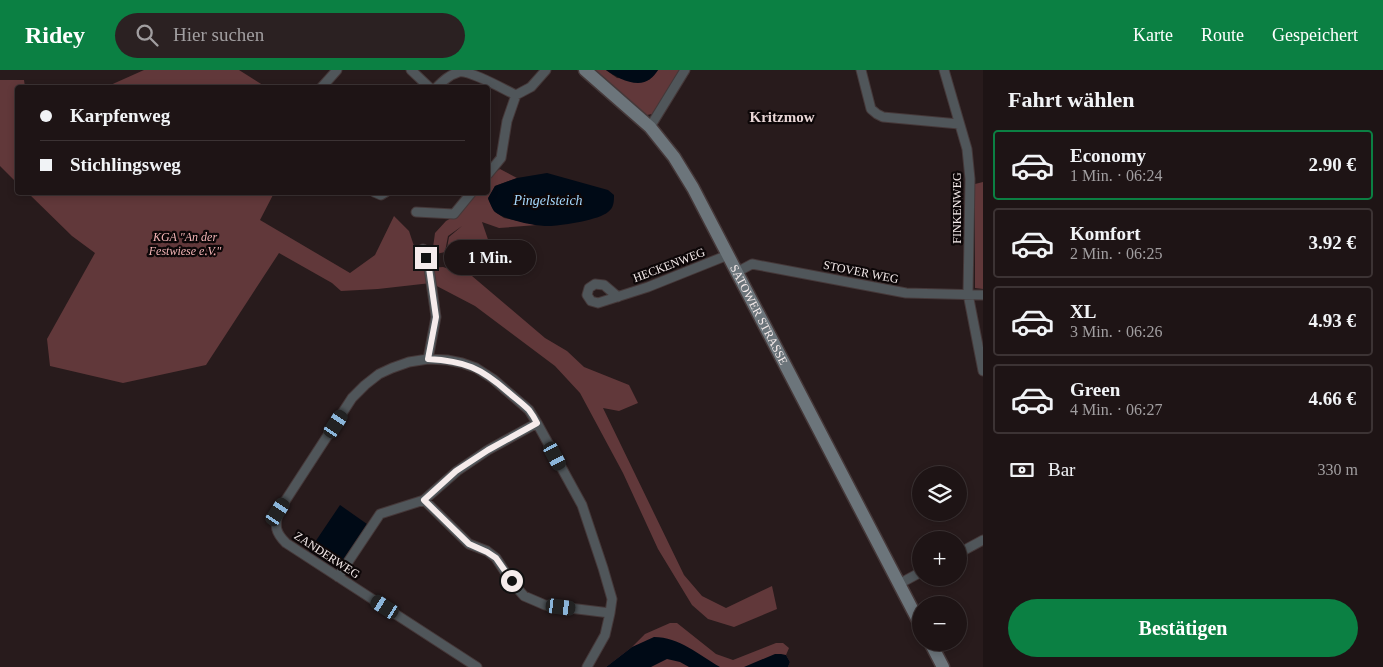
<!DOCTYPE html>
<html lang="de">
<head>
<meta charset="utf-8">
<style>
  body { margin:0; font-family:"Times New Roman",serif; background:#2b2122; color:#f1f3f6; height:100vh; display:flex; flex-direction:column; font-size:19px; white-space:nowrap }
  * { box-sizing:border-box; margin:0 }
  p { font-size:16px; color:#a19ea0 }
  .icon { flex:none; width:28px; height:28px; fill:none; stroke:currentColor; stroke-width:2; stroke-linecap:round; stroke-linejoin:round }
  .map { position:relative; flex:1; overflow:hidden }
  .drawer { display:flex; flex-direction:column; background:#1e1415; width:400px }
  .drawer>* { flex:none }
  .banner { position:absolute; left:15px; top:15px; width:475px; height:110px; border-radius:5px; box-shadow:0 2px 8px #0003,0 0 0 1px #3c3334; display:grid; align-content:center; height:110px; padding:0 25px; background:#1e1415 }
  .fabs { position:absolute; left:912px; top:396px; display:grid; gap:10px }
  .fabs a { display:grid; place-items:center; width:55px; height:55px; border-radius:50%; background:#1e1415; box-shadow:0 2px 8px #0003,0 0 0 1px #3c3334; font-size:25px }
  .end { position:absolute; width:22px; height:22px; margin:-11px; border:6px solid #f5ebeb; background:#111; box-shadow:0 0 0 2px #111 }
  .from { border-radius:50% }
  .bubble { position:absolute; height:35px; border-radius:18px; background:#1e1415; box-shadow:0 2px 8px #0003,0 0 0 1px #3c3334; font-size:16px; font-weight:800; line-height:35px; text-align:center }
  .car { position:absolute; width:15px; height:30px; margin:-15px -8px; border-radius:6px; box-shadow:0 0 4px 1px #0007; background:linear-gradient(#222 24%,#8ab4d8 0 40%,#222 0 76%,#8ab4d8 0 86%,#222 0) }
  .banner b { display:flex; align-items:center; gap:18px; height:48px; font-size:19px }
  .banner b+b { border-top:1px solid #3c3334 }
  .banner i { width:12px; height:12px; background:#f1f3f6 }
  ul { padding:0; list-style:none }
  li { display:flex; align-items:center; gap:15px; height:70px; margin:0 10px 8px; padding:0 15px; border:2px solid #3c3334; border-radius:5px }
  li div { flex:1 }
  li b { display:block; font-size:19px }
  li em { font-style:normal; font-weight:800 }
  li.selected { border-color:#0b8043 }
  li>.icon { width:45px; height:45px; stroke-width:1.5 }
  h2 { padding:0 25px; font-size:22px; line-height:60px }
  .pay { display:flex; align-items:center; gap:12px; height:55px; padding:0 25px; font-size:19px }
  .pay p { margin-inline-start:auto }
  .primary-button { display:flex; gap:10px; margin-top:auto; padding:10px 25px }
  .primary-button a { flex:1; height:58px; border-radius:30px; background:#0b8043; color:#fff; font-size:20px; font-weight:800; line-height:58px; text-align:center }
  header { display:flex; align-items:center; gap:30px; box-sizing:border-box; height:70px; padding:0 25px; background:#0b8043; color:#fff }
  header strong { font-size:24px }
  nav { display:flex; gap:28px; margin-inline-start:auto; font-size:18px }
  .search { width:350px; height:45px; background:#2b2122; display:flex; align-items:center; gap:12px; box-sizing:border-box; padding:0 18px; border-radius:28px; color:#a19ea0; font-size:19px }
  main { display:flex; flex:1; min-height:0 }
  .map>svg:first-child { display:block }
  .green { fill:#61383a }
  .water { fill:#000a16 }
  .lines { fill:none; stroke-linecap:round; stroke-linejoin:round }
  .street-casing { stroke:#453839; stroke-width:11 }
  .secondary-casing { stroke:#453839; stroke-width:15 }
  .street { stroke:#50565a; stroke-width:9 }
  .secondary { stroke:#6c757b; stroke-width:12 }
  .route { stroke:#f5ebeb; stroke-width:6 }
  .labels { text-anchor:middle; stroke-width:4.5; stroke-linejoin:round; paint-order:stroke }
  .street-label { font-size:12px; fill:#f5ebeb; stroke:#0d0708 }
  .park-label { font-size:12px; font-style:italic; fill:#f3b4b6; stroke:#0d0708 }
  .water-label { font-size:14px; font-style:italic; fill:#a5d8fd; stroke:#0d0708 }
  .quarter-label { font-size:15px; font-weight:bold; fill:#e8d5d5; stroke:#0d0708 }
</style>
</head>
<body>
<header>
<strong>Ridey</strong>
<div class="search"><svg class="icon" aria-label="search" viewBox="0 0 24 24"><circle cx="10" cy="10" r="6"/><path d="M15 15l6 6"/></svg>Hier suchen</div>
<nav><a>Karte</a><a>Route</a><a>Gespeichert</a></nav>
</header>
<main>
<div class="map">
<svg width="983" height="597" viewBox="0 0 983 597">
  <rect width="100%" height="100%" fill="#281b1c"/>
  <path class="green" d="M144,0h95l27,17h-160z
    M594,0h12l11,8 32,2 9,-10h23l-29,44 -5,1 -15,-11z
    M0,10h24l1,7 -7,1 -1,95 -17,-17z
    M500,99l17,9 -22,8 -7,13 6,12 10,7 33,7 -38,3 -17,-6 11,32 -31,15 -15,-21 2,-11 13,-11 -14,10 -3,16 -13,3 3,-22 11,-12 14,-8 17,-20 11,-1v-12l5,-6z
    M983,112v107l-8,-1v-104z
    M28,123h246l-14,27 90,53 25,-18 19,-39 15,15 12,36 8,1 14,-1 29,9 73,62 22,13 17,16 45,18 9,18 -19,8 -16,-3 81,167 18,21 24,12 46,-22 5,23 -43,18 -26,-8 -16,-14 -34,-56 -35,-76 -43,-80 -25,-27 -80,-60 -44,-23 -53,6 -37,2 -9,-8 -53,-30 -73,112 -83,18 -73,-17 -3,-27 48,-86 -23,-17z
    M670,553h7l39,31 17,6 43,-17h7l6,5 -3,7 4,7 -2,5h-182l26,-20 13,-13z"/>
  <path class="water" d="M606,0h52c-2,3 -5,7 -8,9 -12,10 -33,-1 -44,-9z
    M547,103l61,17 6,5c0,6 0,13 -6,17 -9,8 -44,13 -57,14 -11,1 -47,-6 -56,-14 -3,-3 -5,-9 -7,-14l7,-12 22,-8z
    M340,435l27,19 -30,45 -28,-18z
    M654,567c25,0 45,18 66,30h-31l-9,-5 -13,-3 -16,8h-45l26,-20z
    M775,584h6l5,1 4,7 -2,5h-44z"/>
  <g class="lines">
    <defs>
      <path id="street" d="M411,0l19,18
        M861,0l10,39 6,5 6,3 76,7
        M944,0l23,79 3,30 -2,115 15,77
        M321,18l16,-18
        M436,18c7,-7 13,-13 23,-16 11,-2 46,18 57,23l15,-8 15,-17
        M650,57l35,-57
        M488,104l13,-16 6,-37 9,-26
        M374,122l7,3 5,-3
        M416,142l38,2 18,-22
        M423,179l6,19 7,49 -8,42
        M737,202l15,-8 154,29 77,2
        M618,227l-14,-12 -9,-1 -6,4 -2,7 4,6 7,2 50,-16 80,-32
        M424,430l45,44 18,7 9,7 15,23 13,15 21,9 65,8
        M959,483l24,-13
        M338,507l42,-63 44,-14 33,-29 31,-21 49,-27
        M899,514l22,-12
        M477,597l-191,-124c-11,-11 -11,-16 -8,-31l74,-114 13,-13 14,-11 13,-6 17,-6 19,-3 19,1 15,3 14,5 17,11 36,31 8,13 45,82 21,63 9,31 -2,14 -5,22 -18,32"/>
      <g id="secondary">
        <path id="s1" d="M585,0l65,57 24,30 19,31 228,438"/>
        <path d="M930,572l13,25"/>
      </g>
    </defs>
    <use href="#street" class="street-casing"/>
    <use href="#secondary" class="secondary-casing"/>
    <use href="#street" class="street"/>
    <use href="#secondary" class="secondary"/>
  </g>
  <g class="lines">
    <path class="route" d="M426,188l3,10 7,49 -8,42c37,2 53,9 80,33 7,6 15,12 21,18 3,4 6,9 8,13l-49,27 -32,21 -32,29 45,44 18,8 9,6 16,23"/>
  </g>
  <g class="labels">
    <g class="street-label">
      <text transform="translate(957 138) rotate(-90)" y="4">FINKENWEG</text>
      <text transform="translate(669 195) rotate(-21)" y="4">HECKENWEG</text>
      <text transform="translate(861 202) rotate(11)" y="4">STOVER WEG</text>
      <text dy="4" stroke="none"><textPath href="#s1" startOffset="304">SATOWER STRASSE</textPath></text>
      <text transform="translate(327 485) rotate(33)" y="4">ZANDERWEG</text>
    </g>
    <g class="park-label">
      <text x="185" y="171">KGA "An der<tspan x="185" dy="14">Festwiese e.V."</tspan></text>
    </g>
    <g class="water-label">
      <text x="548" y="135">Pingelsteich</text>
    </g>
    <g class="quarter-label">
      <text x="782" y="52">Kritzmow</text>
    </g>
  </g>
</svg>
<div class="fabs">
<a><svg class="icon" aria-label="layers" viewBox="0 0 24 24"><path d="M12 4l9 5-9 5-9-5zM3 14l9 5 9-5"/></svg></a>
<a>+</a>
<a>−</a>
</div>
<i class="end from" style="left:512px;top:511px"></i>
<i class="end" style="left:426px;top:188px"></i>
<div class="bubble" style="left:444px;top:170px;width:92px">1 Min.</div>
<i class="car" style="left:336px;top:354px;rotate:33deg"></i>
<i class="car" style="left:555px;top:386px;rotate:152deg"></i>
<i class="car" style="left:278px;top:442px;rotate:33deg"></i>
<i class="car" style="left:385px;top:537px;rotate:303deg"></i>
<i class="car" style="left:561px;top:537px;rotate:97deg"></i>
<div class="banner">
<b><i class="from"></i>Karpfenweg</b>
<b><i></i>Stichlingsweg</b>
</div>
</div>
<section class="drawer">
<h2>Fahrt wählen</h2>
<ul>
<li class="selected"><svg class="icon" aria-label="car" viewBox="0 0 24 24"><path d="M5 17H2v-5l4-1 3-4h7l3 4 3 1v5h-3M9 17h6M6 11h13"/><circle cx="7" cy="17" r="2"/><circle cx="17" cy="17" r="2"/></svg><div><b>Economy</b><p>1 Min. · 06:24</p></div><em>2.90 €</em></li>
<li><svg class="icon" aria-label="car" viewBox="0 0 24 24"><path d="M5 17H2v-5l4-1 3-4h7l3 4 3 1v5h-3M9 17h6M6 11h13"/><circle cx="7" cy="17" r="2"/><circle cx="17" cy="17" r="2"/></svg><div><b>Komfort</b><p>2 Min. · 06:25</p></div><em>3.92 €</em></li>
<li><svg class="icon" aria-label="car" viewBox="0 0 24 24"><path d="M5 17H2v-5l4-1 3-4h7l3 4 3 1v5h-3M9 17h6M6 11h13"/><circle cx="7" cy="17" r="2"/><circle cx="17" cy="17" r="2"/></svg><div><b>XL</b><p>3 Min. · 06:26</p></div><em>4.93 €</em></li>
<li><svg class="icon" aria-label="car" viewBox="0 0 24 24"><path d="M5 17H2v-5l4-1 3-4h7l3 4 3 1v5h-3M9 17h6M6 11h13"/><circle cx="7" cy="17" r="2"/><circle cx="17" cy="17" r="2"/></svg><div><b>Green</b><p>4 Min. · 06:27</p></div><em>4.66 €</em></li>
</ul>
<div class="pay"><svg class="icon" aria-label="cash" viewBox="0 0 24 24"><path d="M3 7h18v10H3z"/><circle cx="12" cy="12" r="2"/></svg>Bar<p>330 m</p></div>
<div class="primary-button"><a>Bestätigen</a></div>
</section>
</main>
</body>
</html>
